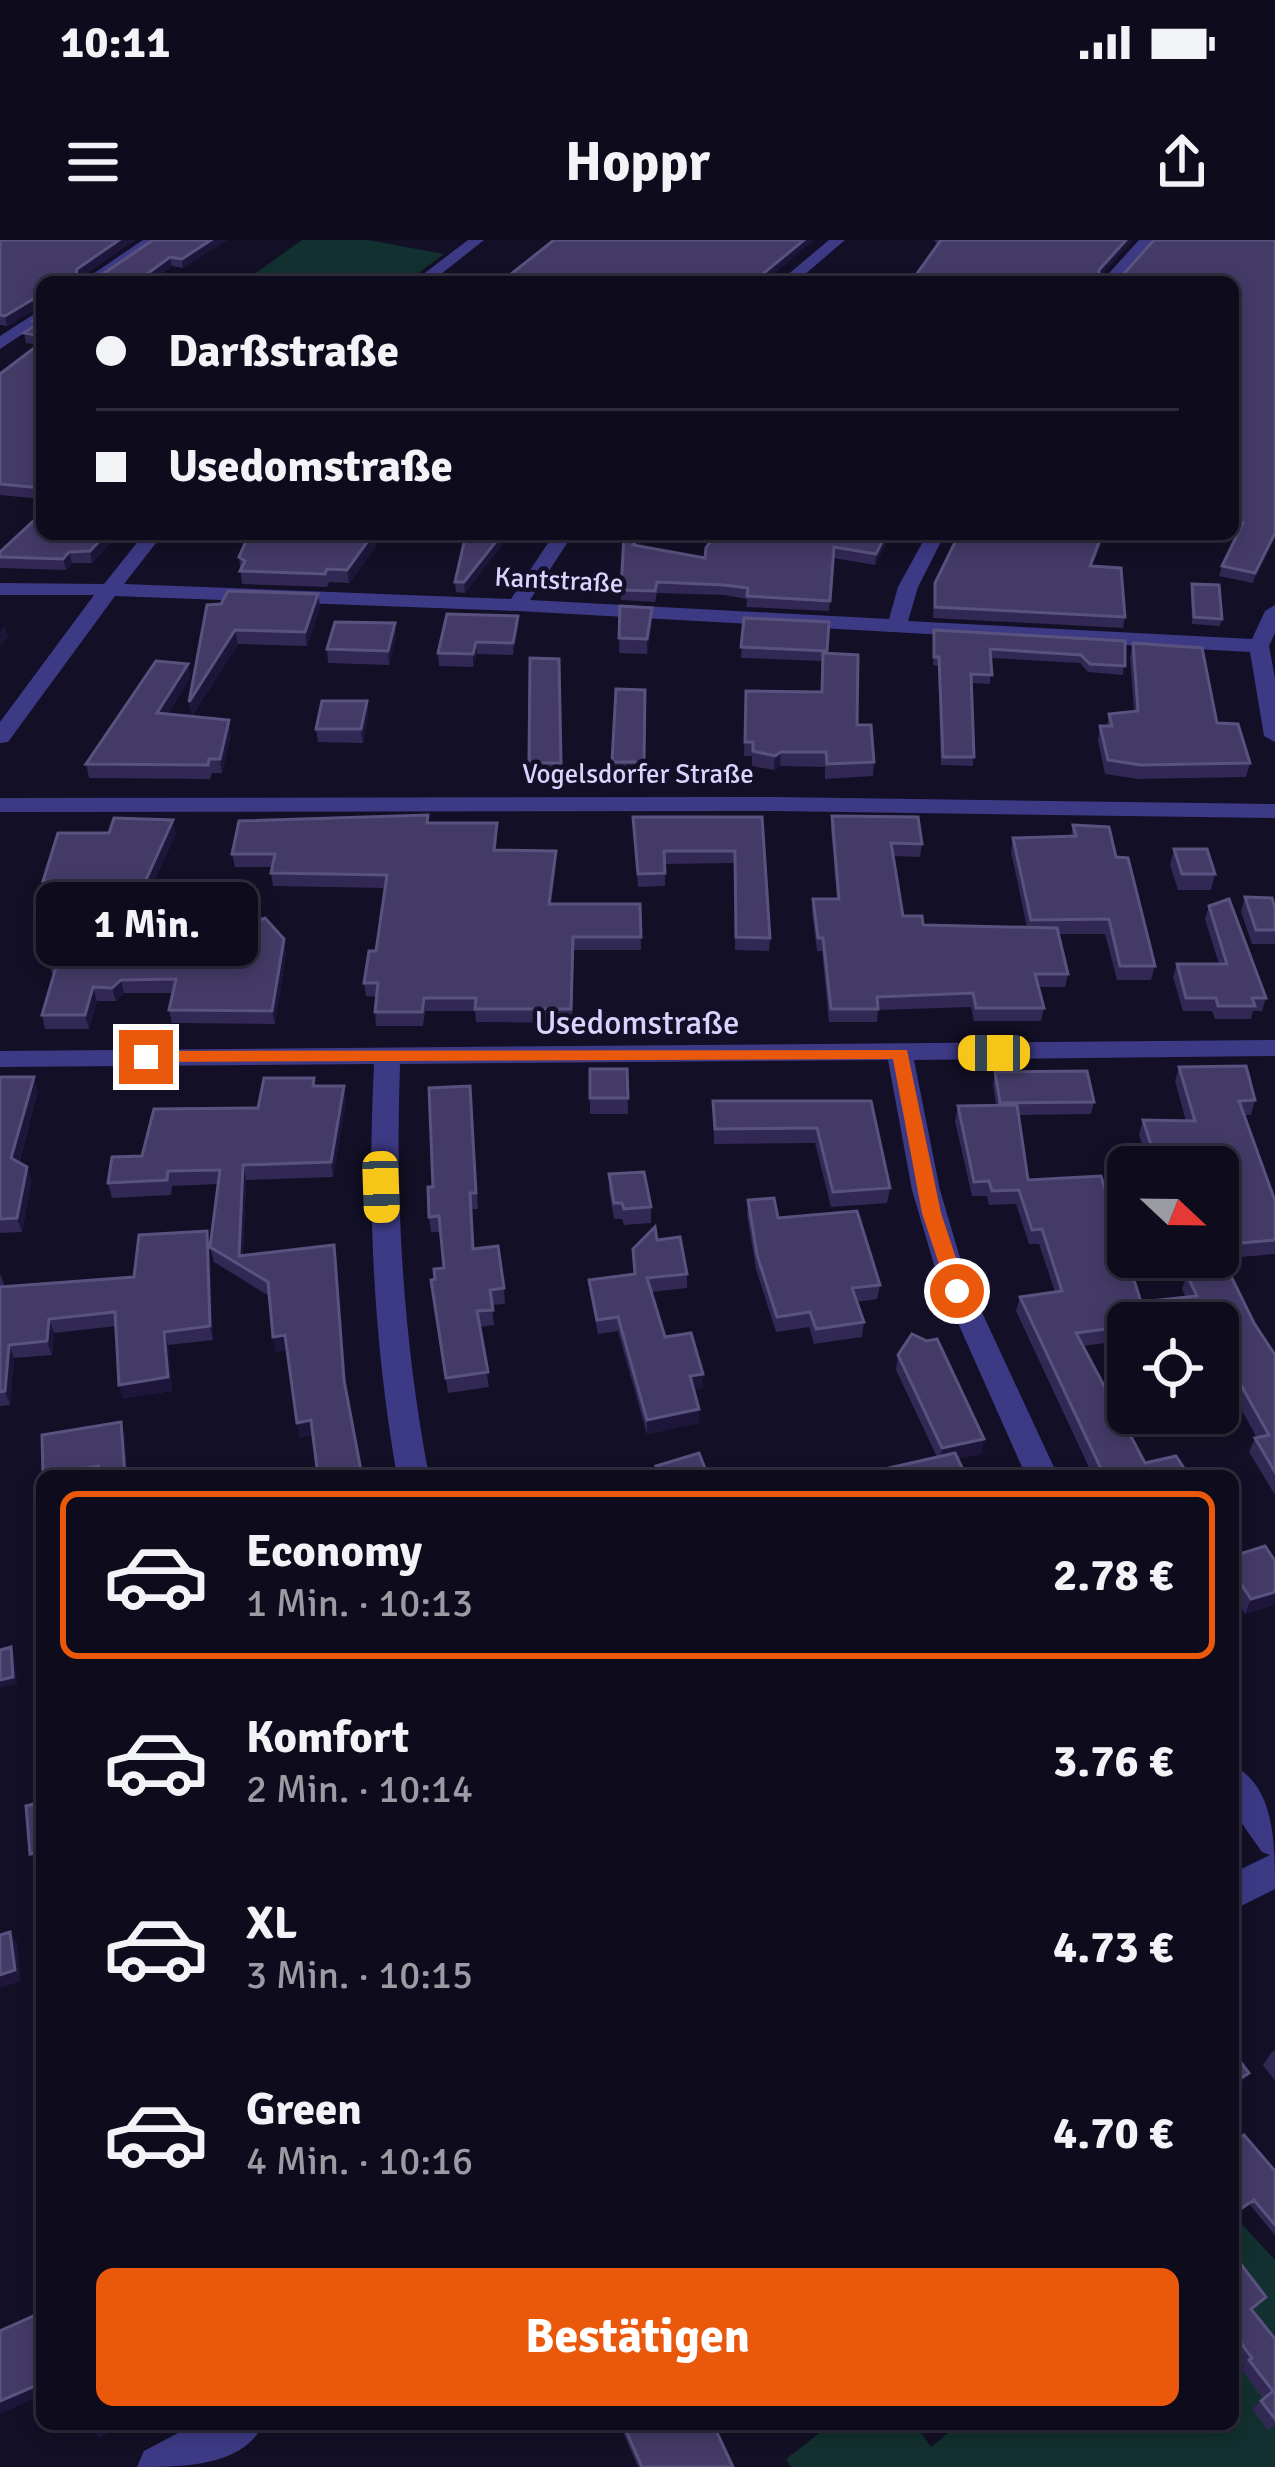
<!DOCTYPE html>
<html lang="de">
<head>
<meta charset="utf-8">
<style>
  body { margin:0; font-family:Signika,sans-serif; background:#1c1929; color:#f1f3f6; height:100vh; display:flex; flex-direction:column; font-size:45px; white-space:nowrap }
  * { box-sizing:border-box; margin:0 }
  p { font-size:39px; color:#9b9ba3 }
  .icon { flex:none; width:66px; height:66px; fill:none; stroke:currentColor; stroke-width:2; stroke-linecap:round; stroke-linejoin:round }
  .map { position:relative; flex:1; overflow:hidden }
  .sheet { position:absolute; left:36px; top:1230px; width:1203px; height:960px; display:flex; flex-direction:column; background:#0e0b1c; border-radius:18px; box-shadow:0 6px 18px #0003,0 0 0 3px #2e2b3b }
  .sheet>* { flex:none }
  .banner { position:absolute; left:36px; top:36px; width:1203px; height:264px; border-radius:18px; box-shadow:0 6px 18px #0003,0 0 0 3px #2e2b3b; display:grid; align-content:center; height:264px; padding:0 60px; background:#0e0b1c }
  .needle { width:78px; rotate:112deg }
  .buttons { position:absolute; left:1107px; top:906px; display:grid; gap:24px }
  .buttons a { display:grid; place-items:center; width:132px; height:132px; border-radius:18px; background:#0e0b1c; box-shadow:0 6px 18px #0003,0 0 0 3px #2e2b3b; font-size:60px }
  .end { position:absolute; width:54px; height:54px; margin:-27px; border:15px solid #ea580c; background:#fff; box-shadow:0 0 0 6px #fff }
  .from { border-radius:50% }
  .bubble { position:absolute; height:84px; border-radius:18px; background:#0e0b1c; box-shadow:0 6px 18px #0003,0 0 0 3px #2e2b3b; font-size:39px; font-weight:700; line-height:84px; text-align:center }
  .car { position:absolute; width:36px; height:72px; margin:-36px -18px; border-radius:15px; box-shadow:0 0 9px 3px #0007; background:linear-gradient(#f5c518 24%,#345 0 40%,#f5c518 0 76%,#345 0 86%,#f5c518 0) }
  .banner b { display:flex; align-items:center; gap:42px; height:114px; font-size:45px }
  .banner b+b { border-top:3px solid #2e2b3b }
  .banner i { width:30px; height:30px; background:#f1f3f6 }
  ul { padding:21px 0 0; list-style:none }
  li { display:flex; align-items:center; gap:36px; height:168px; margin:0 24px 18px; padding:0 36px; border:6px solid transparent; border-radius:18px }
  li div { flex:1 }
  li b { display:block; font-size:45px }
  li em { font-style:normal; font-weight:700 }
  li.current { border-color:#ea580c }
  li>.icon { width:108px; height:108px; stroke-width:1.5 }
  .primary-button { display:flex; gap:24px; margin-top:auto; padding:24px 60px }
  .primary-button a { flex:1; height:138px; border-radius:18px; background:#ea580c; color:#fff; font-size:48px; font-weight:700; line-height:138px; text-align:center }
  .status { display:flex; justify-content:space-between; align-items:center; height:84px; padding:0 60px; background:#0e0b1c; direction:ltr }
  .status svg { height:33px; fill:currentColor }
  header { display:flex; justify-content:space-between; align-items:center; height:156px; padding:0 60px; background:#0e0b1c; font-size:54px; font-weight:700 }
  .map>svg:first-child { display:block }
  .green { fill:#12302f }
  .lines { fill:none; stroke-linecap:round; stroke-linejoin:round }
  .minor { fill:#3d3a85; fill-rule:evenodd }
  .wall { fill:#312854 }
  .shaded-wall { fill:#1d163a }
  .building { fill:#433a66; stroke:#5a527e; stroke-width:3 }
  .route { fill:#ea580c }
  .labels { text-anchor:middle; stroke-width:9; stroke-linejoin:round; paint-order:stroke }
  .far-street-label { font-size:27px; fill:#d9d4ff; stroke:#130f26 }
  .street-label { font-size:33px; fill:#d9d4ff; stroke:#130f26 }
</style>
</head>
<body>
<div class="status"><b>10:11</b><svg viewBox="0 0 49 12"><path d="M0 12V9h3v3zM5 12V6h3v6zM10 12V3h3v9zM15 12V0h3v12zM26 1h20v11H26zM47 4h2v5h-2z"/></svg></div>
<header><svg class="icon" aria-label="menu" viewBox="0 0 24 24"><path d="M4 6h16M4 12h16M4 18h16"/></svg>Hoppr<svg class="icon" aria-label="share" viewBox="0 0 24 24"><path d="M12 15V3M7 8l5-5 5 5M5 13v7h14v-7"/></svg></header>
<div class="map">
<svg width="1275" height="2227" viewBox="0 0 1275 2227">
  <rect width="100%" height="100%" fill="#130f26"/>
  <path class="green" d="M302,0h66l76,14 -38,28h-163z
    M1238,1980l37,40v207h-484l-5,-8 45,-35h84l16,23 28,-23h274v-200z"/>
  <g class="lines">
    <path class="minor" d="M143,0h17l-61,42h-18z
      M468,0h16l-53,42h-18z
      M829,0h16l-49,42h-17z
      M1139,0h15l-37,42h-16z
      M42,69v12l-42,28v-13z
      M144,294h19l-39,50 387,15 43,-65h19l-43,66 359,19 9,-32 29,-53h18l-27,53 -10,34 344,18 13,-28 10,-6v28l-6,13 6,32v64l-11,-6 -14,-84 -732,-41 -403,-15 -107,146 -8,1v-21l94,-127h-94v-12l104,1z
      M774,557l501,7v14l-501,-7 -774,1v-14z
      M1275,800v16l-361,4 26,130 26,88 92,198h-32l-88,-198 -26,-88 -24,-130 -488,4c-5,139 3,275 29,412h-32c-24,-137 -30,-273 -23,-412l-374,3v-16z
      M1233,1526c42,19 42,80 42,123l-42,21v-37l37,-18 -8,-3 -29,-41z
      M195,2184h68c-19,43 -83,43 -126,43l7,-16z"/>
  </g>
  <path class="wall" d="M0,0h135l-53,36h18l53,-36h74l-44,28 -11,-2 -130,39 -35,21 -7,-1z
    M933,0h200l-33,36h22l32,-36h121v297l-22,46 -34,-7 3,-10 17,-34 -6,-1v-249h-322l27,-38z
    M42,73v186l-42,-4v-121l39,-29 -13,-2 -2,-10 10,-7 -1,-5z
    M374,294l2,12 -27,37 -20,-1 -2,5 -85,-3 -3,-27z
    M466,294h44l-45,59 -9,-1 -1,-10z
    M624,294h26l-10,13 65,11 10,-24h186l-2,3 -9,-2 -15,30 -42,-7 -4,53 -83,-4 1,-8 -23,-4 -67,-2 -2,9 -34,-2z
    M959,294h146l-13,32 33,51 -2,11 -190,-10 2,-35z
    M114,299l-22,24h-20l-6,7 -66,-2v-16z
    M1192,344l30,35 -2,7 -28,-2 -1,-33z
    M318,354l2,14 -13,38 -69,-2 -46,72 -3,-14 32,-98z
    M620,366l32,2v15l-5,31 -28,-1z
    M744,378l85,4 -3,31 48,109 -1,14 -48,3v-12l-45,-1 -6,4 -22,-4v-10h-8l2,-65 75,1 1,-31 -81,-3z
    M395,383l1,14 -7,28 -61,-2 -1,-14z
    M518,389l-5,26 -36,-1 -4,13 -34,-1 -1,-13z
    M934,390l191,11 -2,34 -35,-3 -8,-9 -89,-5 -1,26 -18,-1 1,83 -32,-1 -3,-99 -5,-1z
    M1133,403l84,80 33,40 -4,14 -108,2 -33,-5 -7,-34 2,-14h7l2,-12 25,-3 -4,-54z
    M559,419l3,119h-32l-1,-15z
    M188,424l2,14 -22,36 63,20 -9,39h-10l-2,6 -121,-1 -3,-14z
    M645,450l-1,86h-31l-1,-14z
    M367,461l1,14 -5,28 -45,-1 -2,-13z
    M428,575l1,8h68l-1,27 60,1v13l-5,40h89l1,46h-67l-2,73 -96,-1 -1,-11h-50l-2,15h-47l-1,-14 2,-15 -11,-1 -2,-13 12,-32 9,-63 -112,-2 -2,-13 1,-6h-37l-3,-13z
    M832,576l90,28 -2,13 -27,-1 10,60 20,9 104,2 -16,-75 2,-14 58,-2 2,-11 43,32 39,109 -4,14h-34l-12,-46h-46l9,40 -3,13h-27l6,21 -3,13h-67l-3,-14 -93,3 -1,12h-48l-7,-71h-5l-5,-39 1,-13h24l-6,-70z
    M633,577h129l8,121 -1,13 -34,-1v-87l-70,1v22l-27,1z
    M176,593l-31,69 54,-1 3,13 -7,31 91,7 -11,72 -103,-1 -3,-13 4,-17h-49l-8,8h-19l-8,28h-44l-3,-14 11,-38 -4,-13 21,-70 -23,1 -4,-14z
    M1174,609l41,25 -4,16h-33l-8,-25z
    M1245,657l30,11v36h-23l-11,-32z
    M1209,666l57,92 -4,13h-9l-2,8h-36l-3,-8h-29l-10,-34 4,-13h42l-14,-45z
    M1179,827l76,33 -4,15h-7l31,86v53l-69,6 -2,-3h14v-90h-69l-10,-32 4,-15 43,1 -11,-40z
    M590,829h37l1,45h-38z
    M995,832l99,30 -3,12 -72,1 9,65 113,122 45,-4 -4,-9 5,-14 67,48 21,32v140l-26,-43 6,-14h2l-39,-71v-44h-90v17l-45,6 62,117 44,13h-96l-77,-165 4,-14 35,-5 -16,-48h-10l-13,-40 -27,1 -2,-9h-15l-17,-75 3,-15 38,-1 -3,-21z
    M0,837l38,14 -19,72 8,4 4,14 -9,51 -22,1z
    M315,846l31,15 -13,76 -87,3 -3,75 91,-10 13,149 -34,41 -13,2 -13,-87 -11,2 -7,-56 -55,-34 -4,-15 8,-63 -46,2 -1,9 -59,3 -4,-15 34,-27z
    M470,846l8,123h-6l2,40 30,39 1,16 -13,1 2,20 -15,2 10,60 -41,6 -17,-113 4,-1 9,-11 -3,-36h-10l-2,-15 4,-30z
    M713,861h158l19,87 -3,15 -56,4 -16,-64 -101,1z
    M609,934l42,33v16l-27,2 -2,-6h-8l-5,-29z
    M748,960l132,85 -3,14 -20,3 7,20 -2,15 -48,7 -5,-17 -33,5 -20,-63 -9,-54z
    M207,991l6,109 -45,5 4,46 -49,7 -4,-13 -3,-59 -62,7 -2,22 -38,3 -4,47 -10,1v-133l5,14 129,-10z
    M657,1000l30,34v14l-36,4 14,45 38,37v14l-9,1 5,20v14l-52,11 -29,-103 -20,3 -8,-40 -1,-14 45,-6 -1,-25z
    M898,1115l86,84 -3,15 -23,4 8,18h-83l1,-7 53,-12 -41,-87z
    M1233,1316l42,5v43l-30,10 -12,-18z
    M1275,1810v31l-12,-16 8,-12z
    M1275,1931v64l-25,-30z
    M1233,2014l25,52 -5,5 22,28v86l-7,5 -16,-21 11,-10 -22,-30 3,-3 -11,-14z
    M623,2184l110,43h-95l-15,-35z"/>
  <path class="shaded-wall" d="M119,0h16l-57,38 -2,-3 1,-6z
    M211,0h16l-44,28 -1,-9z
    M804,0h10l-50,42h-11z
    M1126,0h7l-35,39 1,-9z
    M170,17l2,9 -21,16h-15z
    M40,55l2,10 -35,21 -2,-10z
    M1275,293v4l-22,46 2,-10z
    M104,294h9l1,5 -22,24 -2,-12z
    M374,294l2,12 -27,37 -2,-13z
    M502,294h8l-45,59 -1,-11z
    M642,294h8l-17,22v-11z
    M886,294h4l-15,31 1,-11z
    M69,312l3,11 -6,7 -3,-11z
    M318,354l2,14 -13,38 -2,-14z
    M652,368v15l-5,31v-15z
    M518,376v13l-5,26v-12z
    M395,383l1,14 -7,28 -1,-14z
    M5,386l3,11 -8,8v-14z
    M235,390l3,14 -46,72 -3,-14z
    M476,402l1,12 -4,13v-13z
    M188,424l2,14 -30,49 -3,-14z
    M367,461l1,14 -5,28 -2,-14z
    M229,480l2,14 -9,39 -2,-14z
    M781,512l-1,14 -6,4 1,-14z
    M173,580l3,13 -37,82 -3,-13z
    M556,611v13l-7,53v-13z
    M199,661l3,13 -11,46 -2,-13z
    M284,699l2,13 -11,72 -3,-13z
    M121,740l3,13 -8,8 -4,-13z
    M93,747l4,14 -8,28 -4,-14z
    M34,837l4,14 -22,81 -5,-14z
    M344,846l2,15 -13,76 -2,-15z
    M243,925l3,15 -4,90 -3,-14z
    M27,927l4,14 -9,51 -5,-14z
    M207,991l3,13 3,96 -3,-14z
    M334,1005l3,15 10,135 -3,-15z
    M49,1079l5,14 -2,22 -5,-14z
    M164,1092l4,13 4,46 -49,7 -4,-13z
    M285,1095l3,15 -12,2 -3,-15z
    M9,1105l5,13 -4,47 -5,-14z
    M703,1134v14l-13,2v-14z
    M699,1169v14l-52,11v-14z
    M311,1180l3,15 -14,2 -3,-14z
    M121,1182l4,13 3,41h-3z
    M984,1199l-3,15 -42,8 3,-14z
    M98,1226l3,10h-58z
    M1275,1352v12l-30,10 6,-15z
    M11,1407l3,7 3,30 -17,4v-8z
    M42,1611v7l-9,2 -3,-6z
    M10,1692l7,11 4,38 -21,7v-13z
    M1249,1833l-8,12 -8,5v-7z
    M42,2143v12l-42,19v-13z
    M101,2184h24l-26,14 -8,-9z"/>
  <path class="building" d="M0,0h119l-42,29 -1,6 24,1 53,-36h58l-29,19 -12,-2 -34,25h-94v19l-2,-6 -35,21 -5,-1z
    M554,0h250l-51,42h-265l7,-6 11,2z
    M941,0h185l-27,30v6h23l32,-36h121v293l-20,40 -33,-7 21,-43 -10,-2v-239h-322z
    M42,73v23l-18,-3 16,-11 -7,-1z
    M42,102v146l-42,-4v-110z
    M42,273v21h64l-16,17 -21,1 -6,7 -63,-2v-5z
    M249,294h124l-26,36 -20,-1 -2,5 -85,-3 5,-10 -6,-4z
    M466,294h36l-38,48h-9z
    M624,294h18l-9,11 72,13 1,-10 9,-14h171l-10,20 -42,-7 -4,54 -83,-5 1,-8 -24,-3 -67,-3 -2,9 -34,-1z
    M959,294h143l-12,32 31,2 4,49 -190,-10v-24z
    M1192,344l27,1 3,34 -28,-2z
    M228,351l90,3 -13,38 -70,-2 -46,72 18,-97 14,-1z
    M620,366l32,2 -5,31 -28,-1z
    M447,374l71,2 -5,27 -37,-1 -3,12 -35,-1z
    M744,378l85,4 -2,29 -86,-4z
    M335,382l60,1 -7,28 -61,-2z
    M934,390l191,11v25l-35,-2 -9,-9 -91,-6 2,26 -21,-1 3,83h-31l-4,-100h-5z
    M1133,403l69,5 15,75 21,1 12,39 -109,2 -33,-5 -8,-34h12l-3,-12 29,-3z
    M823,413l35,2 -1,70h14l3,37 -47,2 -1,-12h-45l-6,4 -22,-5v-9h-8l1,-51 76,1z
    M530,418l29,1 2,104h-32z
    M156,421l32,3 -31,49 72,7 -9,39h-11l-1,6 -122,-1z
    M616,449l29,1 -1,72h-32z
    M322,461h45l-6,28h-45z
    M428,575l-1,8h70l-3,27 62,1 -7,53h91l1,33h-68l-2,72h-96l1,-11h-52l-2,14h-47l3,-29h-14l5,-32h7l11,-76 -116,-2 4,-19h-43l7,-33z
    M832,576l86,1 4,27 -31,-1 12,73h19l1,9 134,3 11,46h-33l9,34h-68l-3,-15 -96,4 1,12h-47l-8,-71h-5l-5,-39h26z
    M633,577h129l8,121 -34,-1 -1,-86h-71l1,22 -27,1z
    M114,578l59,2 -37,82 63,-1 -10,46 76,-29 19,21 -12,72 -103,-1 7,-31 -55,1 -9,8 -19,-1 -8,28h-43l15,-51h-8l25,-83h-31l15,-48h51z
    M1073,585l36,2 7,30 12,1 27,108h-35l-11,-47 -78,1 -18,-82 63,-2z
    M1174,609h33l8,25h-33z
    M1245,657l27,1 3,10v22h-19z
    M1229,659l37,99h-14l3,8h-37l-2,-8h-30l-9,-34h50l-18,-58z
    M1246,826l9,34 -16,1 36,100v39l-57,5v-78h-60l-15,-47 52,1 -16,-54z
    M590,829h37l1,29h-38z
    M1087,831l7,31 -94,1 -5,-31z
    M0,837h34l-23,81 16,9 -10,51 -17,1z
    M264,838h50l-1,8h31l-13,76 -88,3 -4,91 95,-11 10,135 18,96h-44l-7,-56 -14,3 -12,-88 -12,2 -5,-55 -58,-35 10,-77 -52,1 -1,9 -59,3 4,-26 30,-1 12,-47 104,-1z
    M470,846l6,107h-6l3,56 25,-3 6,42 -14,2 3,20 -16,1 11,61 -42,6 -15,-98 4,-1 -1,-10 10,-1 -5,-52 -10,1 -1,-30h5l-4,-99z
    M713,861h158l19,87 -57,4 -16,-64 -102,1z
    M1017,865l11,75 73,-4 40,126 56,-6 -10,-21 41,-5 26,53 21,32v117l-20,-34 14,-3 -51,-91v-21h-90v3l-52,7 69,130 31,-7 13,20h-74l-3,-5 -9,2 -83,-176 42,-6 -20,-62 -10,1 -13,-40 -27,1 -3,-10 -15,1 -16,-76z
    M644,932l7,35 -27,2 -2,-6h-8l-5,-29z
    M774,958l4,20 79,-7 23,74 -28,3 12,34 -48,7 -6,-17 -33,5 -20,-62 -9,-55z
    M655,987l2,13 23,-3 7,37 -40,4 18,59 26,-4 12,41 -13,2 9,33 -52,11 -29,-103 -21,3 -8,-40 46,-6 -2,-25z
    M207,991l3,95 -46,6 4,45 -49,8 -4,-73 -66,7 -2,22 -38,4 -4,46 -5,1v-105l134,-10 5,-42z
    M912,1094l15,7 10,-2 47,100 -42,9 -44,-93z
    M121,1182l4,54h-26l-1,-10 -55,10 -1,-41z
    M699,1213l9,23h-48l-4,-10z
    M955,1213l11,23h-79l-3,-7z
    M1265,1306l10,15v31l-24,7 -18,-27v-16z
    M11,1407l2,30 -13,3v-30z
    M42,1562v49l-12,3 -4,-48z
    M10,1692l5,38 -15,5v-40z
    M1233,1812l16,21 -16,10z
    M1244,1895l31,36v54l-21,-25 -21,14v-72z
    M1233,2014l33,43 -15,12 24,30v80l-14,-18 12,-10 -24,-31 3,-2 -19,-26z
    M36,2075l6,29v39l-42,18v-70z
    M623,2184h90l20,43h-91z"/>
  <path class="route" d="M907,810l34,163 26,78 -10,7 -9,-7 -26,-78 -29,-154 -747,3 -8,-5 8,-6z"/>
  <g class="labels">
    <g class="far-street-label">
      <text transform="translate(559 340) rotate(3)" y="9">Kantstraße</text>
      <text x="638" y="543">Vogelsdorfer Straße</text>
    </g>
    <g class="street-label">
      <text x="637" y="794">Usedomstraße</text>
    </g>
  </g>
</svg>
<div class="buttons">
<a><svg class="needle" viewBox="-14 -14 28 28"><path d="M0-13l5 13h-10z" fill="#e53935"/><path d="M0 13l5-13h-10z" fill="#9b9ba3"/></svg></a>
<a><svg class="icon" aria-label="locate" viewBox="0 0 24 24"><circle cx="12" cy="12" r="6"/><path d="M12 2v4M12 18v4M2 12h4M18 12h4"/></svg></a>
</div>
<i class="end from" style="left:957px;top:1051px"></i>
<i class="end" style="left:146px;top:817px"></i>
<div class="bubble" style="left:36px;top:642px;width:222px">1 Min.</div>
<i class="car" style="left:994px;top:813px;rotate:270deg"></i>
<i class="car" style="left:381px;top:947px;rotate:178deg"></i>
<div class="banner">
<b><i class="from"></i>Darßstraße</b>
<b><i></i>Usedomstraße</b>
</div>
<section class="sheet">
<ul>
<li class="current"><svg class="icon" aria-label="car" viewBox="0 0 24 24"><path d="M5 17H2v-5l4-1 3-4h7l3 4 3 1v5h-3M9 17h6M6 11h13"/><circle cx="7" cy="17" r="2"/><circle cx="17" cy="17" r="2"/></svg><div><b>Economy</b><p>1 Min. · 10:13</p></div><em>2.78 €</em></li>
<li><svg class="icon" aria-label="car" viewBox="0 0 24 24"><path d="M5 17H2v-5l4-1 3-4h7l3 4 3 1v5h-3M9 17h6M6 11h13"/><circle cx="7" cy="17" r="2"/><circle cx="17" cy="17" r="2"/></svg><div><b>Komfort</b><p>2 Min. · 10:14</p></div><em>3.76 €</em></li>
<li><svg class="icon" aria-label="car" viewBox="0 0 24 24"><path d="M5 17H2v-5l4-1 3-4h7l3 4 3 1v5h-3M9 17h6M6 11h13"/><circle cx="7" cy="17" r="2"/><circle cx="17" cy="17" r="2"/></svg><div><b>XL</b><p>3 Min. · 10:15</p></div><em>4.73 €</em></li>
<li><svg class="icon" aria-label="car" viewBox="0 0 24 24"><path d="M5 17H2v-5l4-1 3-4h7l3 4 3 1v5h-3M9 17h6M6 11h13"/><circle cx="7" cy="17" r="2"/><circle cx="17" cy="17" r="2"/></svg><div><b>Green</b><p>4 Min. · 10:16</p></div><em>4.70 €</em></li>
</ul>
<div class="primary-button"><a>Bestätigen</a></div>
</section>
</div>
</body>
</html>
